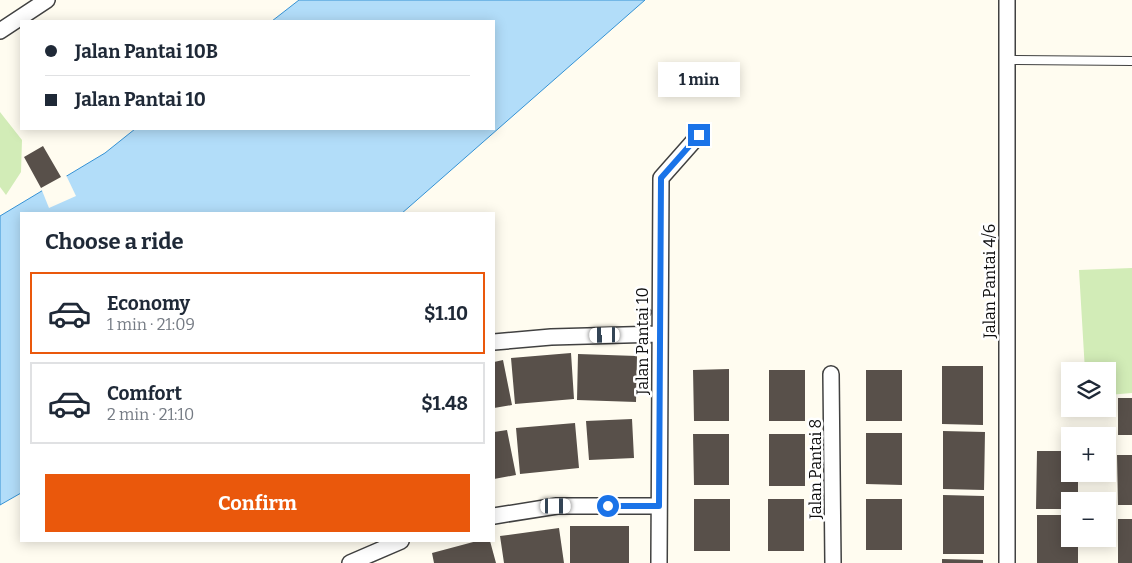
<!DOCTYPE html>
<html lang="en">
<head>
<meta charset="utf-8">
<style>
  body { margin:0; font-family:Bitter,serif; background:#f6f6f7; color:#1f2937; height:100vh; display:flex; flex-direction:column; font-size:19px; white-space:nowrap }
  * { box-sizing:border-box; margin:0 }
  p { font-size:16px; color:#747a83 }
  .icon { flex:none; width:28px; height:28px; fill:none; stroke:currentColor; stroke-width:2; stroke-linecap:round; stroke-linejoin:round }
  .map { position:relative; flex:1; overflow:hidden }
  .drawer { position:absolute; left:20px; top:212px; width:475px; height:330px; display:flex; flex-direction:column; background:#fff; border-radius:0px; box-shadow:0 2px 12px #0003 }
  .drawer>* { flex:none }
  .banner { position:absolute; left:20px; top:20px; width:475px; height:110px; border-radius:0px; box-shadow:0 2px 12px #0003; display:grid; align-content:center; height:110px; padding:0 25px; background:#fff }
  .fabs { position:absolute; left:1061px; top:362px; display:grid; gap:10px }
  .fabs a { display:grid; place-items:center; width:55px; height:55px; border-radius:0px; background:#fff; box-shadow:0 2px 12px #0003; font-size:25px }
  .end { position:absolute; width:22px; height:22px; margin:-11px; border:6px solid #1a73e8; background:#fff; box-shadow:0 0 0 2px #fff }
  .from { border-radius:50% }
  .bubble { position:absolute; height:35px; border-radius:0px; background:#fff; box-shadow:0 2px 12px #0003; font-size:16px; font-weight:700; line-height:35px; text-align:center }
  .car { position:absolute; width:15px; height:30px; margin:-15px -8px; border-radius:6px; box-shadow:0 0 4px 1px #0007; background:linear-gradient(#fff 24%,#345 0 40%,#fff 0 76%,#345 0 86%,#fff 0) }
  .banner b { display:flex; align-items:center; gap:18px; height:48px; font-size:19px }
  .banner b+b { border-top:1px solid #e0e1e3 }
  .banner i { width:12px; height:12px; background:#1f2937 }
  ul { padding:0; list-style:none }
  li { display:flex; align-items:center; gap:15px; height:82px; margin:0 10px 8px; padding:0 15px; border:2px solid #e0e1e3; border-radius:0px }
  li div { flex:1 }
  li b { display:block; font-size:19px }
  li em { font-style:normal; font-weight:700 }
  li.active { border-color:#ea580c }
  li>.icon { width:45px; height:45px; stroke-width:1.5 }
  h2 { padding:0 25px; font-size:22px; line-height:60px }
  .primary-button { display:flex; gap:10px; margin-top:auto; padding:10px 25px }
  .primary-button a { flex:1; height:58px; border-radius:0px; background:#ea580c; color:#fff; font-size:20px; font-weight:700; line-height:58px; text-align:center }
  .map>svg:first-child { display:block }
  .green { fill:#d2ecb7 }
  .water { fill:#b2ddf9; stroke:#3592d4 }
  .pier { fill:#fffcf0 }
  .building { fill:#58504a }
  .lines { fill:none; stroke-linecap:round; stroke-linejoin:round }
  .service-casing { stroke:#414141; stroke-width:10 }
  .minor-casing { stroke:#414141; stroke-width:18 }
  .service { stroke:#fff; stroke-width:8 }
  .minor { stroke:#fff; stroke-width:15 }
  .route { stroke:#1a73e8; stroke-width:6 }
  .labels { text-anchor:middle; stroke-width:5; stroke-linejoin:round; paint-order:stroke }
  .street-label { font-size:16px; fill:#0e0e0e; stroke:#fff }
</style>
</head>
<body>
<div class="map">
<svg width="1132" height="563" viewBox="0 0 1132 563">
  <rect width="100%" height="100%" fill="#fffcf0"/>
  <path class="green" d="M0,112l22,28 -1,32 -15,23 -6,-8z
    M1132,268v125l-24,2v-24h-23l-6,-101z"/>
  <path class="water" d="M299,0h346l-244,214h-380v279l-21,12v-289l105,-63 30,-24h359v-108h-222z"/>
  <path class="pier" d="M66,175l10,21 -27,12 -8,-20z"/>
  <path class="building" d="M43,146l18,31 -20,11 -17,-31z
    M647,306l7,6 -8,8 -7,-6z
    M571,353l3,46 -59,5 -4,-46z
    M578,354l59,2 -1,46 -59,-2z
    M503,360l9,45 -18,3v-46z
    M942,366h41v59l-41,-1z
    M729,369v52h-35l-1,-51z
    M769,370h36v51h-36z
    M866,370h36v51h-36z
    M1118,398h14v37h-14z
    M632,419l2,39 -45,2 -3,-39z
    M575,423l4,45 -59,6 -4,-46z
    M507,430l9,45 -22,4v-47z
    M943,431l42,1 -1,58 -41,-1z
    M866,433h36v52l-36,-1z
    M693,434h36v51h-35z
    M769,434h36v52h-36z
    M1037,451h33v23h8v27h-8v8h-34z
    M1117,455h15v50h-14z
    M943,495l41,1v58h-41z
    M694,499h36v52h-36z
    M768,499h36v52h-36z
    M866,499h36v51h-36z
    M1037,515h33v24h8v24h-41z
    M1118,519h14v44h-14z
    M570,526h59v37h-59z
    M559,528l5,35h-60l-4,-27z
    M477,541h13l6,22h-62l-2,-10z
    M942,559l41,1v3h-41z"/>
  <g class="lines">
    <defs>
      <path id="service" d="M1007,60l125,1"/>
      <path id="minor" d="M1007,0v563
        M0,31l47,-31
        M494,342l57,-5 109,-3
        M831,374l2,189
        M494,516l63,-10h102
        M350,563l51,-22
        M659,563l2,-385 38,-43"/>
    </defs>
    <use href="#service" class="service-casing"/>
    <use href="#minor" class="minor-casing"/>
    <use href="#service" class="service"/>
    <use href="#minor" class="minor"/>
  </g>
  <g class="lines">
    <path class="route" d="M608,506h51l2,-328 38,-43"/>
  </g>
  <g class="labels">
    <g class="street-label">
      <text transform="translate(989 281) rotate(-90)" y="6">Jalan Pantai 4/6</text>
      <text transform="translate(642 341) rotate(-90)" y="6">Jalan Pantai 10</text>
      <text transform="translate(815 469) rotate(-90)" y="6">Jalan Pantai 8</text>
    </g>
  </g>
</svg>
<div class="fabs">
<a><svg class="icon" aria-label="layers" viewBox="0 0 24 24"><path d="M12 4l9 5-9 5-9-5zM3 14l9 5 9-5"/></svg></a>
<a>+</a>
<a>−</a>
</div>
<i class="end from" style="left:608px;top:506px"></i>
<i class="end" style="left:699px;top:135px"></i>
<div class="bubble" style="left:658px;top:62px;width:82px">1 min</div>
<i class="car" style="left:605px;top:335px;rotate:269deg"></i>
<i class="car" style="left:556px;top:506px;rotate:90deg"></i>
<div class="banner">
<b><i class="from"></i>Jalan Pantai 10B</b>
<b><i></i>Jalan Pantai 10</b>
</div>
<section class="drawer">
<h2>Choose a ride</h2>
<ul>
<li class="active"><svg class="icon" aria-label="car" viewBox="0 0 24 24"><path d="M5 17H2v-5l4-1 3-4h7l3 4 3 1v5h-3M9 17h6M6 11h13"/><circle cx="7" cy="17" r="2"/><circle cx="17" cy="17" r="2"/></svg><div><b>Economy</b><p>1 min · 21:09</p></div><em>$1.10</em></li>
<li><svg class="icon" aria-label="car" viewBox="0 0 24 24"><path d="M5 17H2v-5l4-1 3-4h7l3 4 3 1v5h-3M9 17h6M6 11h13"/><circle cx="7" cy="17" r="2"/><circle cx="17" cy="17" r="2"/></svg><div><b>Comfort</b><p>2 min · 21:10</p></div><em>$1.48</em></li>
</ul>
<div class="primary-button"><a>Confirm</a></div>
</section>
</div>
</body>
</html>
